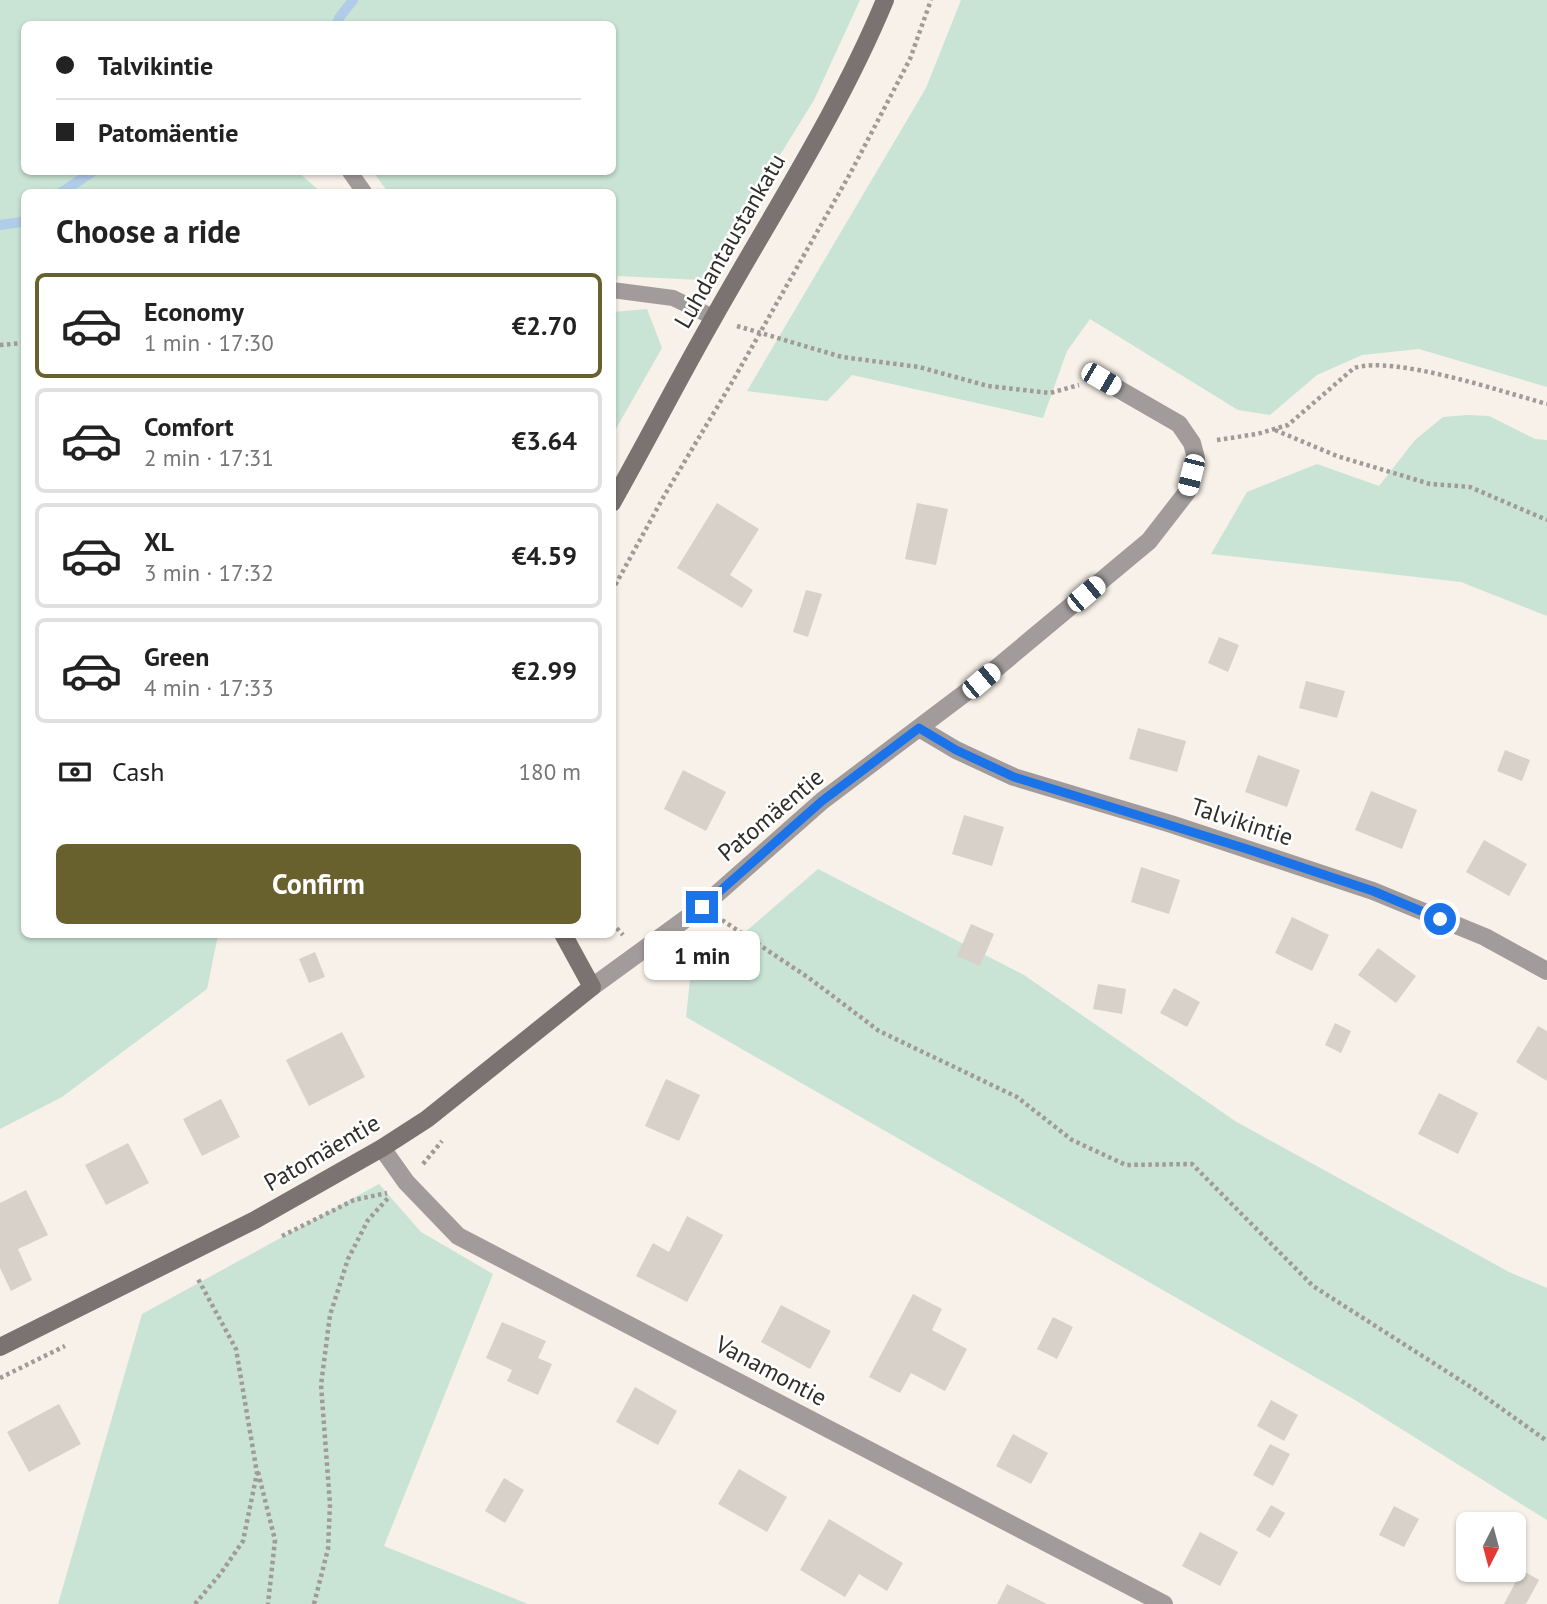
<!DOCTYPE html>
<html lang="en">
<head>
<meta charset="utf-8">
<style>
  body { margin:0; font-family:"PT Sans",sans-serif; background:#f2f2f2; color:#222; height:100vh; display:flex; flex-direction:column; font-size:26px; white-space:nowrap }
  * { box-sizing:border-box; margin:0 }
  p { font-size:23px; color:#767676 }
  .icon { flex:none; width:38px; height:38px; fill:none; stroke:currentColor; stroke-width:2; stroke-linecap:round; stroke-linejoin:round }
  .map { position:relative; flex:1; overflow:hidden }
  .details { position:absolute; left:21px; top:189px; width:595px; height:749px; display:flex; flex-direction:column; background:#fff; border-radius:10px; box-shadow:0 2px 5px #0004 }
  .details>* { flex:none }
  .guide { position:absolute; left:21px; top:21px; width:595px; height:154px; border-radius:10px; box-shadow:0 2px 5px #0004; display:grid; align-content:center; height:154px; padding:0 35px; background:#fff }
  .needle { width:46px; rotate:186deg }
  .fabs { position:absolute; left:1456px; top:1512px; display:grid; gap:14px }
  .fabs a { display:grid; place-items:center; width:70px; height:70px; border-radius:10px; background:#fff; box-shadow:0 2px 5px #0004; font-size:35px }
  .end { position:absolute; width:32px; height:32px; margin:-16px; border:9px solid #1a73e8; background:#fff; box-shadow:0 0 0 4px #fff }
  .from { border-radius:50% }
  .bubble { position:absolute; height:49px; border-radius:10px; background:#fff; box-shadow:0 2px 5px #0004; font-size:23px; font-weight:800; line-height:49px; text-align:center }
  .car { position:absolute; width:21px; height:42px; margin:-21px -10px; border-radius:9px; box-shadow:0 0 5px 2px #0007; background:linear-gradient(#fff 24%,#345 0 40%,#fff 0 76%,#345 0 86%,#fff 0) }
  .guide b { display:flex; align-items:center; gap:24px; height:66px; font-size:26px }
  .guide b+b { border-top:2px solid #e0e0e0 }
  .guide i { width:18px; height:18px; background:#222 }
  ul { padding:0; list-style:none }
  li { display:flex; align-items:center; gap:21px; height:105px; margin:0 14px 10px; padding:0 21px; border:4px solid #e0e0e0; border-radius:10px }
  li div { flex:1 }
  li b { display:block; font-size:26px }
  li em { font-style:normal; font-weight:800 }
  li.current { border-color:#68602d }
  li>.icon { width:63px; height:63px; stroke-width:1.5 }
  h2 { padding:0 35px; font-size:32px; line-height:84px }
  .pay { display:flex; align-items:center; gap:18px; height:77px; padding:0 35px; font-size:26px }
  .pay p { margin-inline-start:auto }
  .cta { display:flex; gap:14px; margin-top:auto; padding:14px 35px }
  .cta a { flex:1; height:80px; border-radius:10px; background:#68602d; color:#fff; font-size:28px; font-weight:800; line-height:80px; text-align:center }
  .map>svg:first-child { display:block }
  .green { fill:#c9e3d5 }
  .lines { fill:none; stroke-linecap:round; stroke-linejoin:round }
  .stream { stroke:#b1cce8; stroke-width:10 }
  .building { fill:#d7d1c9 }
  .path { stroke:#a09b95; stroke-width:4.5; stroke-dasharray:3.5 3.5; stroke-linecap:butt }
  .lane { stroke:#a19c9b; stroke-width:16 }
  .street { stroke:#a19c9b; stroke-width:18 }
  .secondary { stroke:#7a7372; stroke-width:18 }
  .route { stroke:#1a73e8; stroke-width:9 }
  .labels { text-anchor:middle; stroke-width:5; stroke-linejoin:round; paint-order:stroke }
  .street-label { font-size:24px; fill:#302e2a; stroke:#fff }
</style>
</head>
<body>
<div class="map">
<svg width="1547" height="1604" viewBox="0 0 1547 1604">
  <rect width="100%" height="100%" fill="#f7f1e9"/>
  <path class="green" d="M0,0h860l-46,100 -103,167 -11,13 -82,-4 -5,17 -1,-101h-224l-15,-20h239v-148h-276l-4,-2 -2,2h-306v148h274l23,20h-297v742l194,1 -11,54 -145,108 -62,32z
    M961,0h586v387l-128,-38 -57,6 -45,20 -47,40 -32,-5 -148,-91 -23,32 -24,67 -191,-43 -25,26 -80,-10 179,-303z
    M647,309l15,39 -49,86v-122z
    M1467,415l22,1 46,23 12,1v176l-86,-34 -250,-28 36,-62 70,-28 62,22 36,-46 28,-23z
    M818,869l206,106 211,146 274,151 38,16v232l-192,-120 -669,-383 4,-37z
    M379,1184l42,48 72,42 -109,272 144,58h-470l84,-290z"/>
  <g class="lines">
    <path class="stream" d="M337,24l2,-6 14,-18
      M62,192l30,-20
      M0,225l21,-3 3,-2"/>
  </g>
  <path class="building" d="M717,503l42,26 -29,46 23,15 -11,18 -65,-40z
    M917,503l31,6 -12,56 -31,-6z
    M806,590l16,4 -14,43 -15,-5z
    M1219,637l20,8 -11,27 -20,-9z
    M1306,681l39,10 -8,27 -38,-10z
    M1138,728l48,13 -9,31 -48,-13z
    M1505,750l25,10 -8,21 -25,-10z
    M1258,755l42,15 -13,37 -42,-15z
    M683,770l43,22 -20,39 -42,-22z
    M1371,791l46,19 -15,39 -47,-19z
    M964,815l40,12 -12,39 -40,-12z
    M1484,840l43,24 -18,32 -43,-24z
    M1141,867l39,13 -11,34 -38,-12z
    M1292,917l37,18 -17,36 -37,-18z
    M971,924l23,10 -14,32 -23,-10z
    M1378,948l38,28 -20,27 -38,-28z
    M315,952l10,25 -16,6 -10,-24z
    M1098,984l28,5 -4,25 -29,-5z
    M1174,988l26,14 -13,25 -27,-14z
    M1335,1023l16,8 -10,22 -16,-8z
    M1538,1026l9,5v50l-31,-19z
    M342,1032l23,45 -56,29 -23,-46z
    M666,1079l34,16 -21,46 -34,-15z
    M1439,1093l39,20 -20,41 -40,-20z
    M221,1099l19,38 -38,19 -19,-37z
    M128,1143l21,40 -43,22 -21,-40z
    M26,1190l22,45 -30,14 14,31 -21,11 -11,-23v-65z
    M687,1216l36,19 -36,67 -51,-26 17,-33 16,9z
    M913,1294l29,15 -10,21 35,19 -22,42 -34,-18 -11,20 -31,-16z
    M781,1305l50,26 -21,38 -49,-27z
    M1053,1317l20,10 -16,32 -20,-10z
    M502,1322l44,19 -8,17 14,6 -14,31 -31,-14 5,-11 -26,-12z
    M635,1387l42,24 -19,34 -42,-23z
    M1271,1400l27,15 -14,26 -27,-15z
    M59,1404l22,40 -52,28 -22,-40z
    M1013,1434l35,19 -17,31 -35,-18z
    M1270,1444l20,10 -17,32 -20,-11z
    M739,1469l48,28 -20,35 -49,-28z
    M504,1478l20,12 -19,33 -20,-12z
    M1271,1505l14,8 -15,25 -14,-8z
    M1394,1506l25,13 -15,28 -25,-12z
    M829,1519l74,44 -16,28 -28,-17 -14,23 -45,-27z
    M1200,1532l38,20 -18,34 -38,-20z
    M1522,1570l17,10 -13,24h-22z
    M1007,1584l40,20h-50z"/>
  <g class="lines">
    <path class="path" d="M737,326l105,31 77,10 69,19 62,7 29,-8
      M0,345l24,-2
      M1275,430l62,26 93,28 40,3 77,33
      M1217,440l40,-6 31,-9 66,-57c40,-13 149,24 193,36
      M612,591l52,-95 67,-112 120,-212 59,-113 21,-59
      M722,920l87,58 70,53 138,66 55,43 54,25 66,-1 121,122 161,103 73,52
      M612,923l11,12
      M423,1164l19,-23
      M282,1236l72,-36 33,-7
      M0,1378l65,-32
      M258,1472l17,68 -7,64
      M195,1604l26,-31 22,-32 14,-68 -21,-124 -38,-70
      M314,1604l14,-55 2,-45 -9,-119 9,-70 18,-56 20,-39 21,-23"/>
    <path class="lane" d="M350,172l14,20
      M612,290l61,8 40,19"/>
    <path class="street" d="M919,728l37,22 58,27 157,47 202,67 112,46 62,34
      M592,987l110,-80 120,-106 159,-120 168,-140 38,-49 9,-34 -4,-15 -13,-19 -78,-45
      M382,1148l24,34 52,54 706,368"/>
    <path class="secondary" d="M612,503c35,-62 67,-125 102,-186 59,-105 125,-206 171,-317
      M0,1347l255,-127 127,-72 45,-29 165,-132 -29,-53"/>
  </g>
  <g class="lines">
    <path class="route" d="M702,907l120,-106 97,-73 37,22 58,27 233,72 126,42 67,28"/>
  </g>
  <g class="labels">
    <g class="street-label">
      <text transform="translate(730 241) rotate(-60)" y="8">Luhdantaustankatu</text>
      <text transform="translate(771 815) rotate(-40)" y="8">Patomäentie</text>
      <text transform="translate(1242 822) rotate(18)" y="8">Talvikintie</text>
      <text transform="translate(322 1153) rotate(-30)" y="8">Patomäentie</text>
      <text transform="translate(771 1371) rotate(28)" y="8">Vanamontie</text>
    </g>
  </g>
</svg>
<div class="fabs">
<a><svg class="needle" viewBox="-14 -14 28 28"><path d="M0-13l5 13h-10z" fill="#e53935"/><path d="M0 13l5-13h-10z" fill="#767676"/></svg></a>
</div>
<i class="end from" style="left:1440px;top:919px"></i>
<i class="end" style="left:702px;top:907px"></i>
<div class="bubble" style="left:644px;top:931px;width:116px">1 min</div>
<i class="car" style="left:1101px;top:379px;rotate:120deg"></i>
<i class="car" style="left:1191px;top:475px;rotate:194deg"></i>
<i class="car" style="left:1086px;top:594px;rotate:50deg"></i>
<i class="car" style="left:981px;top:681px;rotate:50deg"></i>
<div class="guide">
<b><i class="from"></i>Talvikintie</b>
<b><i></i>Patomäentie</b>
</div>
<section class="details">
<h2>Choose a ride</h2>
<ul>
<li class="current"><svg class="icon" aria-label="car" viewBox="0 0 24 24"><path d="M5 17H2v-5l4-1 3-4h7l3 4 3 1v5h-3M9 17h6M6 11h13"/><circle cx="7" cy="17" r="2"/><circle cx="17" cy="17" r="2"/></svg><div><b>Economy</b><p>1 min · 17:30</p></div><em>€2.70</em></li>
<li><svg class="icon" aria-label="car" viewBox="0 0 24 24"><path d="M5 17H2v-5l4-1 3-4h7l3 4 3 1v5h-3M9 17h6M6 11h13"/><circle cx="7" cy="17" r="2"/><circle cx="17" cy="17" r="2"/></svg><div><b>Comfort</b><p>2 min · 17:31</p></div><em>€3.64</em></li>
<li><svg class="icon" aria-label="car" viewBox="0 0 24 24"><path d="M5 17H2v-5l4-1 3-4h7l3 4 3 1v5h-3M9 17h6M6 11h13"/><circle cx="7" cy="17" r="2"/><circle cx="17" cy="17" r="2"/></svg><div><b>XL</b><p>3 min · 17:32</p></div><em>€4.59</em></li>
<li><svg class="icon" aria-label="car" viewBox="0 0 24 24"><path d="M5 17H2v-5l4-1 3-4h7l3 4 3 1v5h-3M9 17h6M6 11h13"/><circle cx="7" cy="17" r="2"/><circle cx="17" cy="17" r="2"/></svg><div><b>Green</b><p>4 min · 17:33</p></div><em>€2.99</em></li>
</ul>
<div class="pay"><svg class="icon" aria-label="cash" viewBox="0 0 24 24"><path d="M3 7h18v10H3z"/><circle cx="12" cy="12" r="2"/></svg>Cash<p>180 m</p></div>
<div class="cta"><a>Confirm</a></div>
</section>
</div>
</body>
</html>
